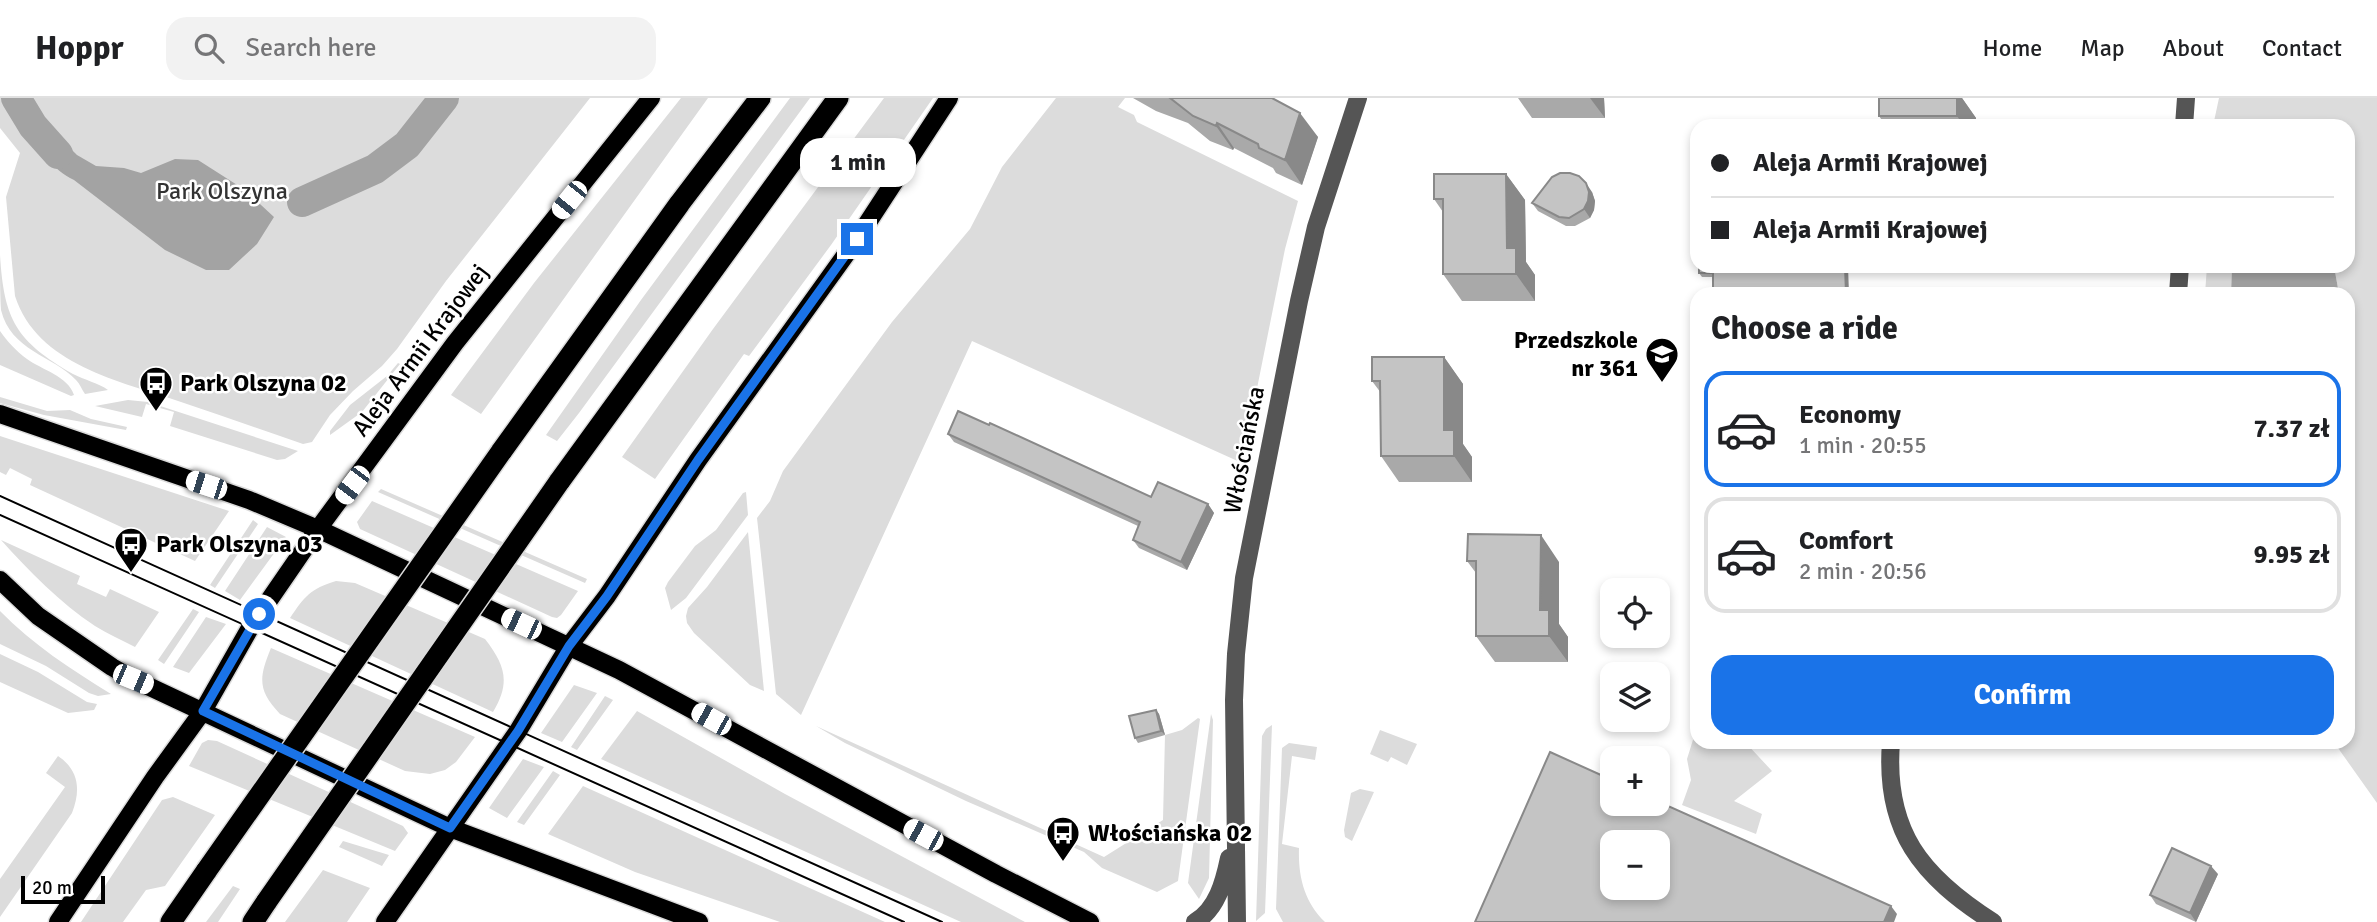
<!DOCTYPE html>
<html lang="en">
<head>
<meta charset="utf-8">
<style>
  body { margin:0; font-family:Signika,sans-serif; background:#f2f2f2; color:#202124; height:100vh; display:flex; flex-direction:column; font-size:26px; white-space:nowrap }
  * { box-sizing:border-box; margin:0 }
  p { font-size:23px; color:#757577 }
  .icon { flex:none; width:38px; height:38px; fill:none; stroke:currentColor; stroke-width:2; stroke-linecap:round; stroke-linejoin:round }
  .map { position:relative; flex:1; overflow:hidden }
  .sheet { position:absolute; left:1690px; top:189px; width:665px; height:462px; display:flex; flex-direction:column; background:#fff; border-radius:21px; box-shadow:0 4px 10px #0003 }
  .sheet>* { flex:none }
  .top-card { position:absolute; left:1690px; top:21px; width:665px; height:154px; border-radius:21px; box-shadow:0 4px 10px #0003; display:grid; align-content:center; height:154px; padding:0 21px; background:#fff }
  .fabs { position:absolute; left:1600px; top:480px; display:grid; gap:14px }
  .fabs a { display:grid; place-items:center; width:70px; height:70px; border-radius:14px; background:#fff; box-shadow:0 4px 10px #0003; font-size:35px }
  .scale { position:absolute; left:21px; bottom:18px; width:84px; box-sizing:border-box; padding-left:7px; border:4px solid #000; border-top:0; font-size:19px; line-height:24px; white-space:nowrap; color:#000; -webkit-text-stroke:5px #fff; paint-order:stroke }
  .end { position:absolute; width:32px; height:32px; margin:-16px; border:9px solid #1a73e8; background:#fff; box-shadow:0 0 0 4px #fff }
  .from { border-radius:50% }
  .bubble { position:absolute; height:49px; border-radius:21px; background:#fff; box-shadow:0 4px 10px #0003; font-size:23px; font-weight:700; line-height:49px; text-align:center }
  .car { position:absolute; width:21px; height:42px; margin:-21px -10px; border-radius:9px; box-shadow:0 0 5px 2px #0007; background:linear-gradient(#fff 24%,#345 0 40%,#fff 0 76%,#345 0 86%,#fff 0) }
  .top-card b { display:flex; align-items:center; gap:24px; height:66px; font-size:26px }
  .top-card b+b { border-top:2px solid #e0e0e0 }
  .top-card i { width:18px; height:18px; background:#202124 }
  ul { padding:0; list-style:none }
  li { display:flex; align-items:center; gap:21px; height:116px; margin:0 14px 10px; padding:0 7px; border:4px solid #e0e0e0; border-radius:21px }
  li div { flex:1 }
  li b { display:block; font-size:26px }
  li em { font-style:normal; font-weight:700 }
  li.on { border-color:#1a73e8 }
  li>.icon { width:63px; height:63px; stroke-width:1.5 }
  h2 { padding:0 21px; font-size:32px; line-height:84px }
  .cta { display:flex; gap:14px; margin-top:auto; padding:14px 21px }
  .cta a { flex:1; height:80px; border-radius:21px; background:#1a73e8; color:#fff; font-size:28px; font-weight:700; line-height:80px; text-align:center }
  header { display:flex; align-items:center; gap:42px; box-sizing:border-box; height:98px; padding:0 35px; background:#fff; border-bottom:2px solid #e0e0e0 }
  header strong { font-size:33px }
  nav { display:flex; gap:38px; margin-inline-start:auto; font-size:24px }
  .search { width:490px; height:63px; background:#f2f2f2; display:flex; align-items:center; gap:18px; box-sizing:border-box; padding:0 24px; border-radius:21px; color:#757577; font-size:26px }
  .map>svg:first-child { display:block }
  .green { fill:#dcdcdc }
  .water { fill:#a3a3a3 }
  .lines { fill:none; stroke-linecap:round; stroke-linejoin:round }
  .canal { stroke:#a3a3a3; stroke-width:30 }
  .major-casing { stroke:#dbdbdb; stroke-width:21 }
  .highway-casing { stroke:#dbdbdb; stroke-width:24 }
  .minor { stroke:#555; stroke-width:18 }
  .major { stroke:#000; stroke-width:18 }
  .highway { stroke:#000; stroke-width:21 }
  .tram { stroke:#000; stroke-width:2 }
  .highway-bridge-casing { stroke:#dbdbdb; stroke-width:24; stroke-linecap:butt }
  .highway-bridge { stroke:#000; stroke-width:21 }
  .wall { fill:#a9a9a9 }
  .shaded-wall { fill:#898989 }
  .building { fill:#c4c4c4; stroke:#898989; stroke-width:2; fill-rule:evenodd }
  .route { stroke:#1a73e8; stroke-width:9 }
  .labels { text-anchor:middle; stroke-width:5; stroke-linejoin:round; paint-order:stroke }
  .park-label { font-size:24px; fill:#333; stroke:#fff }
  .poi-label { font-size:24px; font-weight:bold; fill:#000; stroke:#fff; text-anchor:start }
  .street-label { font-size:24px; fill:#000; stroke:#fff }
</style>
</head>
<body>
<header>
<strong>Hoppr</strong>
<div class="search"><svg class="icon" aria-label="search" viewBox="0 0 24 24"><circle cx="10" cy="10" r="6"/><path d="M15 15l6 6"/></svg>Search here</div>
<nav><a>Home</a><a>Map</a><a>About</a><a>Contact</a></nav>
</header>
<div class="map">
<svg width="2377" height="824" viewBox="0 0 2377 824">
  <rect width="100%" height="100%" fill="#fff"/>
  <path class="green" d="M0,0h590l-144,183 -49,68 -15,17 -29,25 -23,24 -18,27 -9,2c-40,-14 -81,-28 -122,-42 -61,-21 -144,-37 -166,-106l-9,-99 14,-44 -20,-25z
    M681,0h27l-227,316 -30,-19 83,-112z
    M790,0h20l-231,315 -22,28 -11,-6 95,-135z
    M884,0h49l-102,147 -82,111 -5,-2 -89,125 -33,-22 91,-128z
    M1056,0h69l-7,9 16,8 3,7 161,79 -13,48 -43,214 -270,-122 -171,374 -25,-21 -19,-176 13,-17 13,-30 46,-63 63,-86 78,-93 32,-62z
    M2219,0h158v705l-39,-55 -12,-6h22v-346l5,-5 -1,-25 -3,-21 -1,-51h-9l-5,-28h14v-140h-135z
    M0,157c4,65 16,86 73,119 11,6 26,9 35,16l-23,4c-3,-4 -5,-10 -9,-14 -24,-25 -65,-29 -75,-70 -1,-16 -1,-38 -1,-55z
    M2207,168h25l-1,28h-26z
    M0,233c7,10 16,20 27,28 15,11 41,17 47,36l-3,1 -71,-31z
    M398,265l2,1 -38,48 -32,23v-4l20,-26 37,-29z
    M0,299l47,14 23,-1 21,9 36,8 -1,3 -82,-15 -44,-12z
    M128,302l20,2 150,49 -13,8 -8,1 -107,-34 4,-14 -28,-8 -4,13 -47,-11z
    M0,338l229,75 -34,50 -165,-76 2,-6 -22,-11 -4,7 -6,-3z
    M381,391l206,90 -2,4 -207,-91z
    M746,394l2,23 -62,83 -15,12 -6,-22 3,-6 27,-36 21,-16 27,-37z
    M372,403l206,90 -17,24 -4,3 -5,-1 -192,-88 -3,-7z
    M253,422l5,4 -43,64 -5,-3z
    M267,429l19,10 -46,63 -15,-9z
    M748,434l16,159 -14,-6 -56,-52 -7,-10 -1,-7 2,-8 19,-21z
    M1,442l79,36 -3,8 29,13 4,-8 49,23 -24,35c-13,-7 -27,-13 -40,-21 -35,-23 -66,-55 -94,-86z
    M336,483l19,2 130,56c20,26 26,43 8,73l-203,-94c15,-22 20,-29 46,-37z
    M193,511l6,3 -35,52 -6,-4z
    M0,513c33,34 71,58 111,83l-13,2 -9,-3 -43,-27 -46,-22z
    M206,519l20,7 -37,49 -16,-6z
    M271,550l204,89 -19,25 -11,8 -15,4 -25,-3 -125,-57c-23,-24 -21,-37 -9,-66z
    M0,556l38,18 49,30 10,2 -3,6 -26,3 -68,-31z
    M574,587l23,8 -35,49 -21,-9z
    M605,598l8,4 -36,50 -6,-3z
    M637,613l148,83 240,128h-64l-360,-163z
    M1211,616l2,6 -4,158 -10,21 -11,-16z
    M1198,620l2,1 -22,162 -21,11 -55,-24 -18,-16 -118,-51 -121,-58 -29,-17 288,131 59,-37 2,-85 17,-5z
    M1272,627l-7,188 -9,8 6,-185 4,-7z
    M1697,629l1,15h47l27,29 -38,30 28,13 -6,20 -74,-29 9,-25 -4,-21z
    M1380,632l37,14 -10,21 -16,-8 -3,5 -18,-8z
    M208,642l9,1 186,85 5,7 -13,18 -206,-85 13,-23z
    M1289,645l28,4 -2,13 -23,-4 -10,88 17,4c-1,28 5,54 26,74h-42l-7,-13 6,-161z
    M58,658c21,14 23,34 14,57l-72,104v-38l65,-92 -19,-14z
    M523,661l21,8 -37,51 -18,-10z
    M553,673l7,4 -36,50 -7,-3z
    M583,688l302,136h-105l-145,-50 -87,-38z
    M1360,691l14,3 -22,49 -7,-4 -1,-7 7,-37z
    M173,699l42,18 -50,71 -19,4 -23,32h-42l81,-122z
    M343,743l46,14 -7,11 -43,-19z
    M323,772l47,18 -23,34h-62z
    M233,788l7,3 -22,33h-12z"/>
  <path class="water" d="M35,23l32,24 10,10 19,11 28,2 17,5 34,-14 23,1 47,30 29,27 -17,27 -28,26h-23l-41,-20 -91,-70c-21,-10 -38,-32 -45,-54z
    M2232,168h102l5,28h-108z"/>
  <g class="lines">
    <path class="canal" d="M16,0l17,28 25,28
      M302,104l73,-33 32,-24 37,-47"/>
    <defs>
      <path id="major" d="M0,316l249,86 69,29 301,141 377,204 94,48
        M0,482l38,36 74,51 21,12 317,149 249,94
        M58,824l97,-145 48,-66 47,-83 68,-99 137,-186 196,-245
        M385,824l133,-191 51,-85 38,-50 91,-136 159,-221 92,-141"/>
      <path id="highway" d="M501,354l179,-249 80,-105
        M559,384l279,-384
        M171,824l36,-52
        M253,824l14,-21"/>
    </defs>
    <use href="#major" class="major-casing"/>
    <use href="#highway" class="highway-casing"/>
    <path class="minor" d="M2184,28l2,-28
      M2178,196l2,-28
      M1891,644c-7,89 30,134 102,180
      M1195,824c22,-13 29,-40 34,-64
      M1237,824l-3,-222 2,-46 8,-76 55,-277 17,-74 42,-129"/>
    <use href="#major" class="major"/>
    <use href="#highway" class="highway"/>
    <path class="tram" d="M0,398l942,426
      M0,417l904,407"/>
    <defs>
      <path id="highway-bridge" d="M207,772l294,-418
        M267,803l292,-419"/>
    </defs>
    <use href="#highway-bridge" class="highway-bridge-casing"/>
    <use href="#highway-bridge" class="highway-bridge"/>
  </g>
  <path class="wall" d="M1133,0h139l46,39 -16,48 -26,-12 -3,-5 -39,-20 -1,2 -23,-9 -22,-18 -32,-12z
    M1518,0h86l1,20h-73z
    M1879,0h83l14,20v8h-90l-7,-10z
    M1506,76l19,26 1,62 9,13v26h-73l-19,-27v-62l-9,-13z
    M1592,94l3,9 -1,9 -4,8 -15,8h-9l-28,-15 -6,-8z
    M1848,168l-135,11h-11l-3,-4z
    M1444,259l19,27v60l9,13v25h-73l-18,-26v-63l-9,-12z
    M948,336l203,63 57,7 6,9 -27,57 -48,-22 -6,-8 5,-14 -184,-84z
    M1467,463l92,1v62l9,13v25h-73l-19,-26v-63z
    M1156,612l3,4 6,21 -27,8 -3,-5z
    M2218,776l-22,48 -40,-18 -6,-9z"/>
  <path class="shaded-wall" d="M1590,0h14l1,20z
    M1948,0h14l14,20v8h-12l-7,-10z
    M1300,15l18,24 -16,48 -17,-25z
    M1217,25l17,25 -1,2 -17,-24z
    M1506,76l19,26 1,62 9,13v26l-19,-27 -9,-26z
    M1586,85l6,9 3,9 -1,9 -4,8 -6,-9z
    M1845,168h3l1,28h-3z
    M1444,259l19,27v60l9,13v25l-18,-26 -10,-26z
    M1208,406l6,9 -27,57 -6,-8z
    M1541,437l18,27v62l9,13v25l-19,-26 -9,-26z
    M1156,612l3,4 6,21 -4,-4z
    M2211,768l7,8 -22,48 -6,-9z
    M1891,808l6,8 -3,8h-10z"/>
  <path class="building" d="M1170,0h102l28,15 -15,47 -26,-12 -1,-4 -41,-21 -1,3 -23,-10z
    M1879,0h78v18h-78z
    M1560,75h10l9,3 7,7 3,9 -1,9 -4,8 -15,9 -10,-1 -27,-14 20,-26z
    M1434,76h72l1,74h9v26h-73v-75h-9z
    M1699,168h146l1,28h-133v-21h-14z
    M1372,259h72v73h10v26h-73l-1,-75h-8z
    M958,313l31,14 1,-2 161,74 7,-15 50,22 -27,58 -48,-22 7,-18 -192,-88z
    M1468,436l73,1 -1,75h9v26h-73v-75h-9z
    M1156,612l5,21 -26,7 -6,-22z
    M1550,654l62,28v23h45v-2l234,105 -7,16h-409zM1612,744h45v45h-45z
    M2172,750l39,18 -21,47 -40,-18z"/>
  <g class="lines">
    <path class="route" d="M259,516l-56,97 247,117 68,-97 51,-85 38,-50 91,-136 159,-221"/>
  </g>
  <defs>
    <symbol id="school-pin" viewBox="-11 -11 22 30"><path d="M0 17L-7.5 6A9.5 9.5 0 1 1 7.5 6Z" fill="#000" stroke="#fff"/><path d="M0-5L7-2L0 1L-7-2ZM-4 1L0 2.5L4 1V4Q0 6-4 4Z" fill="#fff"/></symbol>
    <symbol id="bus-pin" viewBox="-11 -11 22 30"><path d="M0 17L-7.5 6A9.5 9.5 0 1 1 7.5 6Z" fill="#000" stroke="#fff"/><path d="M-5-6H5V4H4V6H2V4H-2V6H-4V4H-5ZM-3.5-4V0h7V-4ZM-3.5 1.2v1.5H-2V1.2ZM2 1.2v1.5H3.5V1.2Z" fill="#fff"/></symbol>
  </defs>
  <g fill-rule="evenodd">
    <use href="#school-pin" x="1643" y="237" width="38" height="52"/>
    <use href="#bus-pin" x="137" y="266" width="38" height="52"/>
    <use href="#bus-pin" x="112" y="427" width="38" height="52"/>
    <use href="#bus-pin" x="1044" y="716" width="38" height="52"/>
  </g>
  <g class="labels">
    <g class="park-label">
      <text x="222" y="101">Park Olszyna</text>
    </g>
    <g class="poi-label">
      <text x="1638" y="250" text-anchor="end">Przedszkole<tspan x="1638" dy="28">nr 361</tspan></text>
      <text x="180" y="293">Park Olszyna 02</text>
      <text x="156" y="454">Park Olszyna 03</text>
      <text x="1088" y="743">Włościańska 02</text>
    </g>
    <g class="street-label">
      <text transform="translate(420 252) rotate(-53)" y="8">Aleja Armii Krajowej</text>
      <text transform="translate(1244 352) rotate(-79)" y="8">Włościańska</text>
    </g>
  </g>
</svg>
<div class="fabs">
<a><svg class="icon" aria-label="locate" viewBox="0 0 24 24"><circle cx="12" cy="12" r="6"/><path d="M12 2v4M12 18v4M2 12h4M18 12h4"/></svg></a>
<a><svg class="icon" aria-label="layers" viewBox="0 0 24 24"><path d="M12 4l9 5-9 5-9-5zM3 14l9 5 9-5"/></svg></a>
<a>+</a>
<a>−</a>
</div>
<div class="scale">20 m</div>
<i class="end from" style="left:259px;top:516px"></i>
<i class="end" style="left:857px;top:141px"></i>
<div class="bubble" style="left:800px;top:40px;width:116px">1 min</div>
<i class="car" style="left:569px;top:102px;rotate:219deg"></i>
<i class="car" style="left:206px;top:387px;rotate:288deg"></i>
<i class="car" style="left:352px;top:387px;rotate:217deg"></i>
<i class="car" style="left:521px;top:526px;rotate:295deg"></i>
<i class="car" style="left:133px;top:581px;rotate:113deg"></i>
<i class="car" style="left:711px;top:621px;rotate:299deg"></i>
<i class="car" style="left:923px;top:737px;rotate:298deg"></i>
<div class="top-card">
<b><i class="from"></i>Aleja Armii Krajowej</b>
<b><i></i>Aleja Armii Krajowej</b>
</div>
<section class="sheet">
<h2>Choose a ride</h2>
<ul>
<li class="on"><svg class="icon" aria-label="car" viewBox="0 0 24 24"><path d="M5 17H2v-5l4-1 3-4h7l3 4 3 1v5h-3M9 17h6M6 11h13"/><circle cx="7" cy="17" r="2"/><circle cx="17" cy="17" r="2"/></svg><div><b>Economy</b><p>1 min · 20:55</p></div><em>7.37 zł</em></li>
<li><svg class="icon" aria-label="car" viewBox="0 0 24 24"><path d="M5 17H2v-5l4-1 3-4h7l3 4 3 1v5h-3M9 17h6M6 11h13"/><circle cx="7" cy="17" r="2"/><circle cx="17" cy="17" r="2"/></svg><div><b>Comfort</b><p>2 min · 20:56</p></div><em>9.95 zł</em></li>
</ul>
<div class="cta"><a>Confirm</a></div>
</section>
</div>
</body>
</html>
